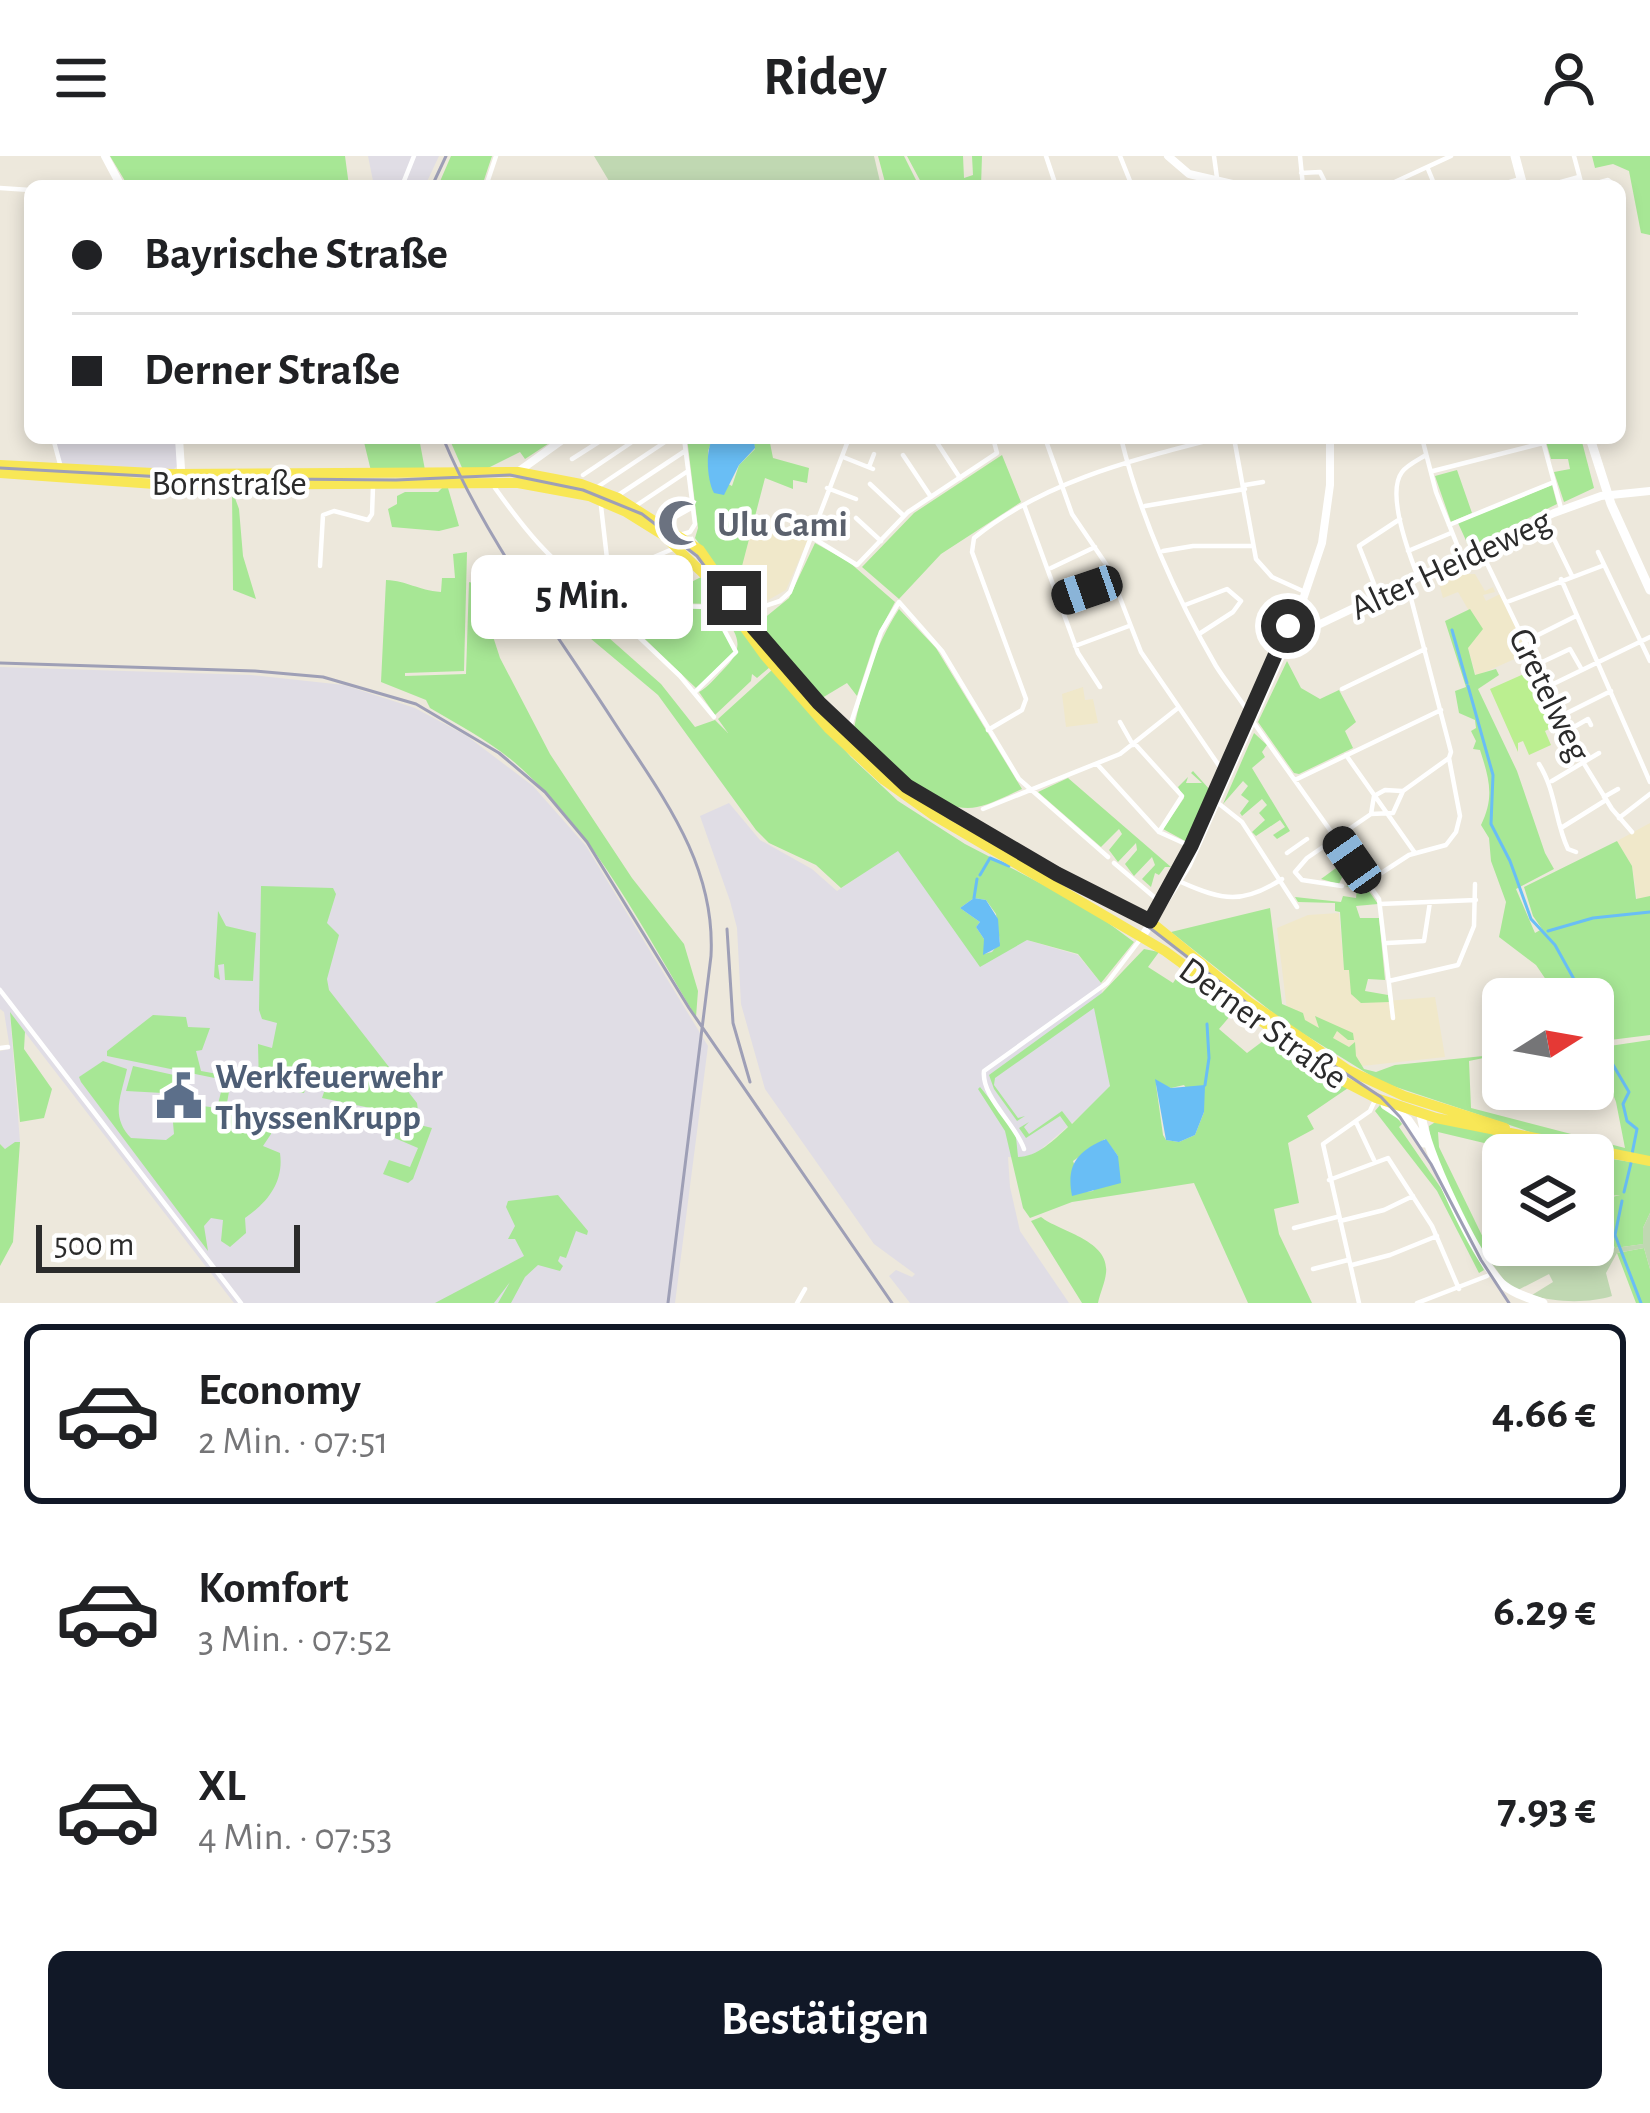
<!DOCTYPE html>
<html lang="de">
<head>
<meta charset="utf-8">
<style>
  body { margin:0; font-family:"Alegreya Sans",sans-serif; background:#f6f6f6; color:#202124; height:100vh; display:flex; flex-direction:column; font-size:45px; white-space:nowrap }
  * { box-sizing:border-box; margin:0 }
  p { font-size:39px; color:#757577 }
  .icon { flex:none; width:66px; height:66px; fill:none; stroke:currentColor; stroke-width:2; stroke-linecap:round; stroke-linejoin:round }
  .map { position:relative; height:1147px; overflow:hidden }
  .details { display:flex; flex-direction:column; background:#fff; flex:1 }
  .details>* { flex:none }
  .banner { position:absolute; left:24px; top:24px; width:1602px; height:264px; border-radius:18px; box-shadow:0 6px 18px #0003; display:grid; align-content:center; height:264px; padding:0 48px; background:#fff }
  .needle { width:78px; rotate:79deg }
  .tools { position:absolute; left:1482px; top:822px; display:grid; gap:24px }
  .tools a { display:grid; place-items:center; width:132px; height:132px; border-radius:18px; background:#fff; box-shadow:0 6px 18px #0003; font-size:60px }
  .scale { position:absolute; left:36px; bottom:30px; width:264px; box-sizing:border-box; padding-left:12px; border:6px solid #2b2b2b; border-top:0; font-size:33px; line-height:42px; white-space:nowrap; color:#2b2b2b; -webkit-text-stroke:9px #fff; paint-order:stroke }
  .end { position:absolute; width:54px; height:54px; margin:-27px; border:15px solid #2b2b2b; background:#fff; box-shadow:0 0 0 6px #fff }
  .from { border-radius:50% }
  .bubble { position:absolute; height:84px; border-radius:18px; background:#fff; box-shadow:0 6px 18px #0003; font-size:39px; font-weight:700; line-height:84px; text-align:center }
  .car { position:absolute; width:36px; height:72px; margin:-36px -18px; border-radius:15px; box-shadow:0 0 9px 3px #0007; background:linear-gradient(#222 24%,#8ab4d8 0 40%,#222 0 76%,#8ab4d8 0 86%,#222 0) }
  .banner b { display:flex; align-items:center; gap:42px; height:114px; font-size:45px }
  .banner b+b { border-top:3px solid #e0e0e0 }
  .banner i { width:30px; height:30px; background:#202124 }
  ul { padding:21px 0 0; list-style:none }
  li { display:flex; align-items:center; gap:36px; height:180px; margin:0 24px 18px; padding:0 24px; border:6px solid transparent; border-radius:18px }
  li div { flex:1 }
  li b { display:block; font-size:45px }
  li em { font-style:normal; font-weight:700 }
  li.on { border-color:#111827 }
  li>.icon { width:108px; height:108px; stroke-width:1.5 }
  .cta { display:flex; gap:24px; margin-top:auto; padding:24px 48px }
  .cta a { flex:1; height:138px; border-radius:18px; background:#111827; color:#fff; font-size:48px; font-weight:700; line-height:138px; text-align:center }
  header { display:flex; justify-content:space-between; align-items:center; height:156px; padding:0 48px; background:#fff; font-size:54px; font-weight:700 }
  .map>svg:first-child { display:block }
  .industrial { fill:#e0dde5 }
  .education { fill:#f0e8ca }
  .green { fill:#a7e795; fill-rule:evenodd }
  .cemetery { fill:#c0d8b2 }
  .pitch { fill:#bbef90 }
  .water { fill:#69bef5 }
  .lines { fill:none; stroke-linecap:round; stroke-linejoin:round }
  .stream { stroke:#69bef5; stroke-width:3 }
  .minor { stroke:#fff; stroke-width:4.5 }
  .tertiary { stroke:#fff; stroke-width:8 }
  .secondary { stroke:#fff; stroke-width:9 }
  .primary { stroke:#f8e756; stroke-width:10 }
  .rail { stroke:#9e9fb6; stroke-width:3 }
  .route { stroke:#2b2b2b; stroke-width:15 }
  .labels { text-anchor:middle; stroke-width:9; stroke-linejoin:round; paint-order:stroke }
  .street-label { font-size:36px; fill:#2b2b2b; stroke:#fff }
  .worship-label { font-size:36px; font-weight:bold; fill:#5b616d; stroke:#fff; text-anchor:start }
  .service-label { font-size:36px; font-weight:bold; fill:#4e5e75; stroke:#fff; text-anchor:start }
</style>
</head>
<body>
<header><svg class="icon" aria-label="menu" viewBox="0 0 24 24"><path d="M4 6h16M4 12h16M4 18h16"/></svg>Ridey<svg class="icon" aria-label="person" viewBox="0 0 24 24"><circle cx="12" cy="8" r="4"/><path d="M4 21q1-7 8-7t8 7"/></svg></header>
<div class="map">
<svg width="1650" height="1147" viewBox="0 0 1650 1147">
  <rect width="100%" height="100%" fill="#ede8dc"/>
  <path class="industrial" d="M368,0h71l-14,30h-51z
    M55,282h120l3,27 -4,4 -112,-2z
    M0,511l251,8 93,10 71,23 52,28 66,50 53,60 122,200 -33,257h-441l-224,-290 10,129 -15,7 -5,-5v-93l10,-2 -6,-37 -4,-3z
    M729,647l31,37 52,29 25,22 61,-41 129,90 51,15 23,28 9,102 -3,8 -68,58 -14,7 -17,-1 2,30 10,44 49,72h-159l-21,-27 7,-6 16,7 3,-3 -41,-30 -109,-155 -24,-85 -4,-76 -7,-27 -30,-85z"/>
  <path class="education" d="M754,365l55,16 -23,53 -23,13 -22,-33z
    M1460,413l3,5h12l10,17 8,-4 2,5 -12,3 3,6 14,-7 28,59 -52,23 -8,-28 8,-25 -18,-31 -15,6 -5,-18z
    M1083,531l2,13 8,-1 5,24 -32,4 -4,-33z
    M1650,667v80l-12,2 -6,-39 -15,-25z
    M1339,757l5,56 5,1 12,33 74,-6 10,60 -83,9 -75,-56 -10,-82 31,-13z"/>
  <path class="green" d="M110,0h235l4,30h-221z
    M451,0h41l-10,30h-44z
    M878,0h26l15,30h-33z
    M907,0h56l1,22 9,-3 -1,-19h10l-1,30h-58z
    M1592,0h58v79l-9,-2 -12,-62 -16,-7 -18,4z
    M363,282h56l6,32 -54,1z
    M449,282h108l-32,21 -5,-7 -32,16 -25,2z
    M687,282h26l-5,13 1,23 23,12 7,-21 16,-16 -2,-11h16l4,20 36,10 -2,15 -14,-3v9l-28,-11 -24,92 22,33 -18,3 -50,-68 3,-10z
    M1545,282h36l13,50 -30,14 -10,-30 16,-3 -2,-10h-17z
    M1002,299l19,47 -80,52 -42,45 -37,-32 52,-54z
    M1457,314l15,43 -21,9 -16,-46z
    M1552,329l5,19 -88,43 -11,-24z
    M443,331l5,1 11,38 -20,5 -47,-4 -4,-18 9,-5v-8l8,-4h33z
    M232,334l7,19 4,47 13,43 -23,-9z
    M815,387l34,19 46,40 -19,36 -19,58 -10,-13 -25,15 -65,-74 32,-26z
    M467,396l-3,119 -59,2v3l61,-2 3,-92 7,2 24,74 50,96 82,124 52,66 14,47 -2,26c-52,-86 -98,-179 -174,-248 -27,-25 -60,-42 -92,-61l-4,-8 -45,-18 5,-102c22,1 31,10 55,12l1,-14h13l-2,-24z
    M650,408l15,38 -48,11 -15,-15 -3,-13z
    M701,421l69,90 -13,11 -5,-4 -1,7 -36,34 -16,-23c8,-4 16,-14 23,-21 28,-27 14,-40 -10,-67l-41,-1 -3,-9z
    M669,452h42l23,44 -38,36 -72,-69z
    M899,453l37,39 86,141c-14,6 -30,15 -45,18 -41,9 -93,-47 -120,-73l-3,-6c9,-42 21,-82 45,-119z
    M1470,453l13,20 -15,19 7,27 21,-6 3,6 -21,14 39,82 28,82 9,16 -38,20 19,44 7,-4 -9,-13 -9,-29 93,-46 15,25 4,33 14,-3v139l-40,5 -10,-12 -7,15v-44h-34l-23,-34 -37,-28 7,-35 -15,-41 -2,-23 -8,-13c14,-28 8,-47 -1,-75l-7,-1 3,-8 -5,-10 5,-3 -1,-8 -16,-7 -4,-22 11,-4 -21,-66z
    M581,463l10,3 70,62 34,43 20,-7 13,13 -10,-14 55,-50 78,88 47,44 67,43 123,64 46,34 -33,41 -23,-29 -51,-14 -47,27 -82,-116 -57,37 -25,-23 -47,-22 -13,-13 -98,-135 -86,-72zM974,742l12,2 10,14 4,28 -8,10 -8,2v-15l-8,-12 4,-5 -20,-14z
    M1287,505l14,27 19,11 19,-9 17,32 -11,9 8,17 -54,26 -5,-1 -36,-51z
    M1254,577l13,12 -5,7 3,5 -13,11 38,63 -13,8 -4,-4 12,-8 -5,-7 -24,16 -4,-4 13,-12 -6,-7 8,-8 -5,-6 -20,17 -2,-3 9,-12 -8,-6 7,-9 -5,-5 -20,23z
    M1193,615l18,20 -24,51 -24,-13 21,-31 -6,-11 10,-10 -2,6h16l-11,-10z
    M1068,622l103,89h-6l-6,8 -4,-2 -4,14 -9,-8 13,-14 -3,-8 -18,19 -9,-12 12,-14 -1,-7 -18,19 -9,-12 13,-16 -3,-5 -18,18 -63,-55z
    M1347,704l31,44 -22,2 4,12h19l6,62 -17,-1 -3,12 23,4 2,7 -29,1 -10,-9 -2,-24h-5l-4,-58 -5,-1v-8l-37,-1 -3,-5 46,5 2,-6 13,2 1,-9 -12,-3 13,-1 -2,-10 -12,-2 -5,11 -18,-5z
    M261,730l72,2 3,6 -9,29 12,12 -12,44 2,11 88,113 2,15 -97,-20 6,-18 -19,-4 -5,17 -45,-7 -1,-42 14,4 5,-25 -15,-4 -3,-9z
    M1270,752l12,96 21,9 2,7 14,8 -4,-12 38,17 1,7h-6l-11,-9 -4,7 16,9 6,-5 1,14 8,13 12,3 19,-7 108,-11 -34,7 2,47 154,40 -9,-46 -23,-58 3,4 54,-8v118l-93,-17 -176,-59 -95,-59 -115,-91z
    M218,755l8,15 30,7 -3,48 -28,-1 -1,-16 -6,1 2,15 -6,-3z
    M1144,793l15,3 -11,15 25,16 10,-15 54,40 -18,21 28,24 24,-18 77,53 -41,28 7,13 -26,14 11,60 -25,6 5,25 33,69h-64l-54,-120 -122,19 -42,16 -7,-10 -18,-77 -27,-42 2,-2 29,36 7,14 2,20c19,0 36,-17 50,-30l-8,-11 -34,22 -7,-10 10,-6 -5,5 5,7 33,-23 10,13 38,-38 -16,-78 -99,70 -1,7 24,33 7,-2 -8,5 -23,-32 -5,-14 113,-82zM1162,928l9,4 13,-3 20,27 -9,23 -16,7 -13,-2 -3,-5 -7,-50zM1105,983l13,17 -25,35 -9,1 -11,-31z
    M10,856l15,20 -1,17 28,40 -8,29 -24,4z
    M153,859l33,2 2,10 22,1 -8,22 -6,1 5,20 50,9 -7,4 -137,-28v-5z
    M103,905l24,8c-6,28 -17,47 4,69l35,2 8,-6 -2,-23 -9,-18 -37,-2 7,-25 50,11 -5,34 15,5 3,-11 21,3 6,-24 7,2 -5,28 46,9v11l-8,12 17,7c4,29 -12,49 -35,65l1,15 -16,14 -9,-6 2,-21 -12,-2 -7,8 4,25 -127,-169 -2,-5z
    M1380,949l10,4 12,15 -3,3 42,61 43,82 -5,3 -42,-82 -62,-80z
    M392,962l40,10 -19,51 -5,4 -25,-9 6,-14 21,7 8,-19 -35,-15z
    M1437,965l150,34h-53l-96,-23 1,15 53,109 21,-11h15l-20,12 -3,-3 1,4 -13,7c-21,-21 -63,-108 -64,-139z
    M15,986h5l-7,100 -13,24v-122l5,5z
    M1593,1000l57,9v48l-7,15 1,16 -29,4 -22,-46 27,-7 -24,2z
    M558,1039l30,36 -1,4 -11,-4 -10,27 -6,-2 -2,5 5,5 -3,5 -22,-6 -13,12 -14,26h-13l12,-21 -16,21h-59l89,-47 -9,-17h-7l7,-13 -9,-19 2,-6z
    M1041,1061c19,15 69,23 65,56 -1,10 -6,20 -8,30h-16l-49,-79 -2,-3z
    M1644,1092l6,21v34h-14l-19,-50z"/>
  <path class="cemetery" d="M594,0h280l7,30h-269z
    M1593,1052l22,40 28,-4v-16l7,-15v56l-6,-21 -27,5 -11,20 6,23c-21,7 -57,7 -80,-1l21,-13 -4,-8 -31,16 -9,-3 -16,-22 35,-20h65z"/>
  <path class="pitch" d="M1526,517l29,53 -10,5 6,14 -22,10 -6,-14 -5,2v9l-28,-63z"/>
  <path class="water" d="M713,282l41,3 1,7 -16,17 -15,30 -10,-2c-7,-13 -9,-42 -1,-55z
    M974,742l12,2 12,19 2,27 -17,9 1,-16 -8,-12 4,-5 -20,-14z
    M1155,923l16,9 34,-3 -1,27 -9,23 -16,7 -13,-2z
    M1106,983l12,17 3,27 -49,13c-6,-31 5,-45 34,-57z"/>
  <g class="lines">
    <path class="stream" d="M1452,474l15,53
      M1468,530l25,89 -2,49 19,37 21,58 24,26 30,54
      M980,719l10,-17 19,8
      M974,742l3,-19
      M1548,775l45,-13 57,-6
      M1593,865l6,17
      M1602,890l27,46 -6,12 4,17 10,8 -5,25
      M1205,929l4,-27 -2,-34
      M1624,1036l7,-29
      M1622,1045l-7,34 26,68"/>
    <path class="minor" d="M1046,0l10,30
      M1120,0l12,30
      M1214,0l3,22
      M1300,0l3,30
      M1574,0l8,30
      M1428,13l7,17
      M1301,17l19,-1 7,14
      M1550,29l29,-8
      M402,30l12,-30
      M486,30l10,-30
      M1386,30l65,-30
      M1496,30l21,-6
      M1586,30l22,-6 8,6
      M0,32l30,2
      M53,282l7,26
      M934,282l26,40
      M1045,282l27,76 36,53 33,85 83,121
      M1121,282c19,78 55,159 95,228 10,16 23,31 33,47
      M1234,282l22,121 16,18 33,15
      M1422,282l14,54 26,65
      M1542,282l19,70
      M903,299l28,42
      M843,301l30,12
      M572,303l33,-21
      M869,311l5,-13
      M1433,315l110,-28
      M583,319l55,-37
      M870,328l34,32
      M1245,329l18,-3
      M599,330l72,-48
      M495,332c20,28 64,89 98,95l82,-35
      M827,332l29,11
      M620,338l65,-43
      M637,349l51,-34
      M1024,349l54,148 22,34
      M601,350l8,70
      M1145,350l100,-17
      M856,362l25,23
      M668,365l25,-14
      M1449,369l105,-43
      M680,379l10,-3 5,-8 -11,-86
      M1552,379l20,41
      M813,382l44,27 51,-53 89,-59 -4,-15
      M1480,393l103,213 29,47 20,23
      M1163,395l30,-5h59
      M1408,395l43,-18
      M1598,396l52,109
      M650,403l17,44
      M320,410l3,-51 11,-4 34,9 4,-6 1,-27
      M1051,412l44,-21
      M1418,421c-9,-23 -32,-84 -16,-105 5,-7 16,-12 24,-17
      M1561,423l89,203
      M593,427l7,17 80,76 34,41
      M1378,438l-19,-48 41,-27
      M1060,444l27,-9 4,2 -1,4 -28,10
      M1507,446l95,-36
      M1185,449l42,-16 14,12 -8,11 -34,22
      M744,457l36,-12 10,-9 59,-154
      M619,462l49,-12 44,1 24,45 -42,41
      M1528,484l48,-24
      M1075,490l54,-20
      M1538,508l32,-15 12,21
      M1547,531l103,-50
      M1342,533l83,-40
      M1563,559l48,-24
      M1120,566l13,23
      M851,567l30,-91 18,-30 43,49 77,128 89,78
      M1254,567l125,176 14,119
      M988,574l34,-20 4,-11 -54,-147 2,-14c70,-57 158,-78 244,-100
      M1567,575l21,-12 3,6
      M1135,588l47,52 -23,36
      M1346,599l69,98
      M1097,608l62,68 31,14
      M1539,608c17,27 16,58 29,85l8,3
      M1295,624l146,-70
      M1552,625l47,-28
      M1604,641l14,-8
      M1218,647l24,19 55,85
      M983,653l137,-55 58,-46
      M1371,658l3,-18 11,-6 17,1
      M1619,662l31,-24
      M1561,672l45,-28
      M1287,697l20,-14
      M1114,707l46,39
      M1369,725l40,-26 37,-10 10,-13 4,-16 -11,-58 2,-6 -44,-169
      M1181,726c42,19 62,22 101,-3
      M1342,730l-40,-6 -7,-8 12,-14 64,-44 22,-1 10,-22 46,-33
      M1380,748l96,-4
      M1387,787l37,-2 6,-39
      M1389,825l69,-16 16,-39 1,-42
      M0,834l241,313
      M0,892l8,-1
      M1356,966l18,38
      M1024,993c-8,-25 -43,-52 -40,-78l123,-88 35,-46
      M1329,1024l59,-22 44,68 27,63
      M1340,1065l44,-11 29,-14
      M1294,1072l43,-11
      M1352,1109l38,-10 47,-19
      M1313,1113l35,-9
      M797,1147l8,-14
      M1359,1147l-36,-159 47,-33 6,-13
      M1417,1147l70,-27"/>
    <path class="tertiary" d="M105,0l16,30
      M1168,0l21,18 52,12
      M179,282l3,47
      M519,315l46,-33
      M1287,488l31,-19 236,-112 47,-17 49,-5
      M1149,767l42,-77 97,-219
      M1142,781l46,-72 105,-236 29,-86 8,-58v-47"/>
    <path class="secondary" d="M1515,0l8,30
      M1590,282l21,66 39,86
      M1385,949l23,15 16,23
      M1421,958c5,38 53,141 80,169 11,10 28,15 42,20"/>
    <path class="primary" d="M0,309l172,9 346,-2 63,12 37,14 82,52 54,78 65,75 54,55 45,36 149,86 83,41 99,81 99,68 56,26 101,32
      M0,317l169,12 349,-2 71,13 37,16 37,23 47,45 55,76 63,72 56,52 49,35 232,136 180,131 31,16 60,20 214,43"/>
    <path class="rail" d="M432,30l14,-30
      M443,282c42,101 112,192 171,284 48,74 102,142 97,234l-43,347
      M0,312l182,10 214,2 114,-5 73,15 59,24 55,42 53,72 68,79 72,70 61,42 186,99 155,120 89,59 19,20 31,47 50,96 28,43
      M0,507l255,8 68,6 93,27 83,49 46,39 42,50 102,166 203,295
      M727,773l6,94 17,59"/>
  </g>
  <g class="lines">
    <path class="route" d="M734,442l20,30 65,75 88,83 150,88 93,47 41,-75 97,-220"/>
  </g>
  <defs>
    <symbol id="mosque-bare" viewBox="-9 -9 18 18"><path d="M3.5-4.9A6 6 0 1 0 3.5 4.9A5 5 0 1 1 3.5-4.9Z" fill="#6b7280" stroke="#fff" stroke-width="2.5" paint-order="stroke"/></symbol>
    <symbol id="civic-bare" viewBox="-9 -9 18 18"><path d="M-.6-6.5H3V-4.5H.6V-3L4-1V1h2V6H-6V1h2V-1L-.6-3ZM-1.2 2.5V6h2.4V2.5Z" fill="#5c6f8a" stroke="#fff" stroke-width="2.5" paint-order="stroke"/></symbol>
  </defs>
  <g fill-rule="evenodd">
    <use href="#mosque-bare" x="648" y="334" width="66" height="66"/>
    <use href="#civic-bare" x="146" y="907" width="66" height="66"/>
  </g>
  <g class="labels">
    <g class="street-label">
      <text x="229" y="339">Bornstraße</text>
      <text transform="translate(1450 407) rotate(-25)" y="13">Alter Heideweg</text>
      <text transform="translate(1551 538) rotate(64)" y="13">Gretelweg</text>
      <text transform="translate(1264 866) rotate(36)" y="13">Derner Straße</text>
    </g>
    <g class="worship-label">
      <text x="717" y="380">Ulu Cami</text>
    </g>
    <g class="service-label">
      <text x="215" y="932">Werkfeuerwehr<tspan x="215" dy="41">ThyssenKrupp</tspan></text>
    </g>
  </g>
</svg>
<div class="tools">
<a><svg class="needle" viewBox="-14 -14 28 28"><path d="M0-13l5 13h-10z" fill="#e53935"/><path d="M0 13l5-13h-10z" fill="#757577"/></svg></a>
<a><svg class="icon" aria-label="layers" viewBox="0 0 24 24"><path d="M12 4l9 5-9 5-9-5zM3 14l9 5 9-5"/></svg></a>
</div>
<div class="scale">500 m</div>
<i class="end from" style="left:1288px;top:470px"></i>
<i class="end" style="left:734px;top:442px"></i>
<div class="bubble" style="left:471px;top:399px;width:222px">5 Min.</div>
<i class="car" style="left:1087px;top:434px;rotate:251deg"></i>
<i class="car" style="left:1352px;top:704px;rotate:325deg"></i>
<div class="banner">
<b><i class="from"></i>Bayrische Straße</b>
<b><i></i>Derner Straße</b>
</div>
</div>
<section class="details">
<ul>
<li class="on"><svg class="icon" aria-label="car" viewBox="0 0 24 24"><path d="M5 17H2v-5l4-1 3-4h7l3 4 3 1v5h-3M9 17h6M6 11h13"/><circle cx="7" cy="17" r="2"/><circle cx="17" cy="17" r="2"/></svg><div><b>Economy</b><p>2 Min. · 07:51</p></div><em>4.66 €</em></li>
<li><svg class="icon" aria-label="car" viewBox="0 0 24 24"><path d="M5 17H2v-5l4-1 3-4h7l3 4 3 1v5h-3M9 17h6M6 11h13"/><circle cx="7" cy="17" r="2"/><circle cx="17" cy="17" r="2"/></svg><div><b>Komfort</b><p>3 Min. · 07:52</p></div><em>6.29 €</em></li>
<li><svg class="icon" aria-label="car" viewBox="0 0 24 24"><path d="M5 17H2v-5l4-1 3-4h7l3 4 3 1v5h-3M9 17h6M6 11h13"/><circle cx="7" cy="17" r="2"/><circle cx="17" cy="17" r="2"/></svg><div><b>XL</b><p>4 Min. · 07:53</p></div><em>7.93 €</em></li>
</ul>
<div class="cta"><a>Bestätigen</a></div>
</section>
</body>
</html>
